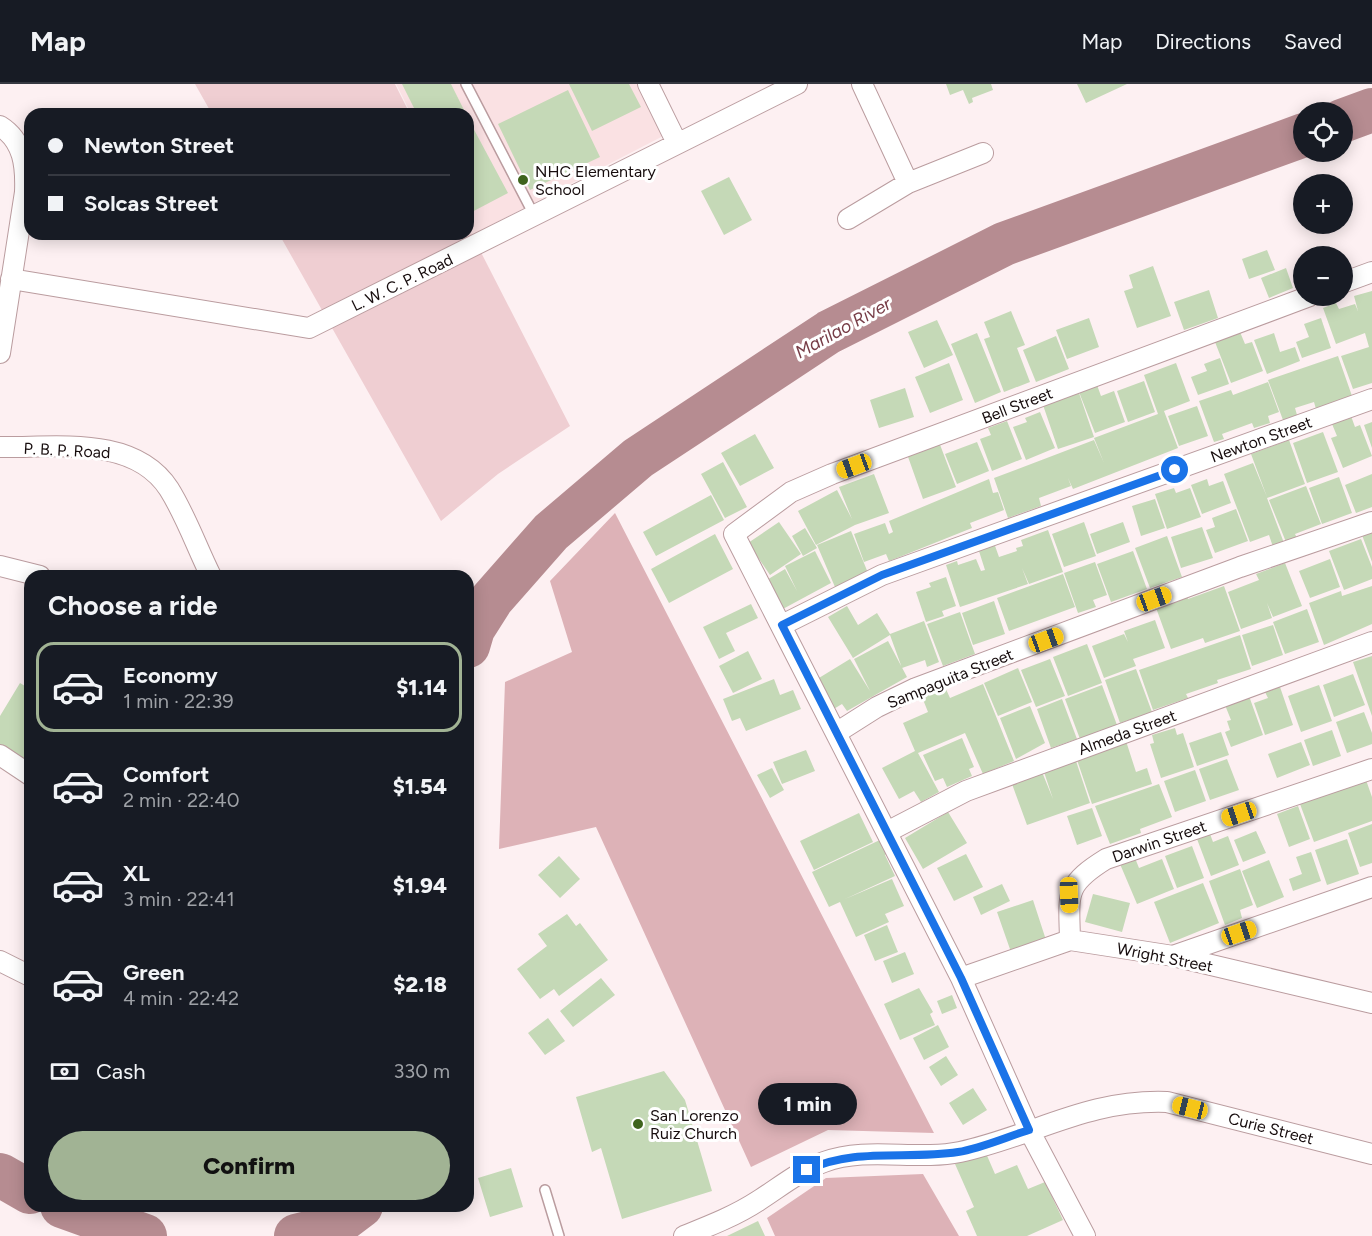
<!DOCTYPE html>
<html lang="en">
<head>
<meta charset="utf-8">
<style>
  body { margin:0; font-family:Figtree,sans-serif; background:#20242c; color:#f1f3f6; height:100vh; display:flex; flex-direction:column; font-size:22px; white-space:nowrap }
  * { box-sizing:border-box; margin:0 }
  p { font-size:20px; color:#9ea1a6 }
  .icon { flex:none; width:33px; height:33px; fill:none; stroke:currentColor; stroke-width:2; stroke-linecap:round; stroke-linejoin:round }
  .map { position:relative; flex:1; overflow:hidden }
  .panel { position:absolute; left:24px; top:486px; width:450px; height:642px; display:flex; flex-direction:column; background:#171b24; border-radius:18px; box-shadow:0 3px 15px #0003 }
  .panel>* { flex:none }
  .banner { position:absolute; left:24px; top:24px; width:450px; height:132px; border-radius:18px; box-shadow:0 3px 15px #0003; display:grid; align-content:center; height:132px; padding:0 24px; background:#171b24 }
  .controls { position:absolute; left:1293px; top:18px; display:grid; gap:12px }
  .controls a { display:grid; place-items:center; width:60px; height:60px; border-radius:50%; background:#171b24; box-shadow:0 3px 15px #0003; font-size:30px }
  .end { position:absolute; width:27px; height:27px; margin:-14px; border:8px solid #1a73e8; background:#fff; box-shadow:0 0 0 3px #fff }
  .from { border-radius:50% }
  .bubble { position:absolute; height:42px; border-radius:21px; background:#171b24; box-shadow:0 3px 15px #0003; font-size:20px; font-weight:800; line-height:42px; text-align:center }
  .car { position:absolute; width:18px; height:36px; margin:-18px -9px; border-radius:8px; box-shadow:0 0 4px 2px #0007; background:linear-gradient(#f5c518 24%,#345 0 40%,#f5c518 0 76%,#345 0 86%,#f5c518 0) }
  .banner b { display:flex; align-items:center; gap:21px; height:57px; font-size:22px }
  .banner b+b { border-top:2px solid #363941 }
  .banner i { width:15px; height:15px; background:#f1f3f6 }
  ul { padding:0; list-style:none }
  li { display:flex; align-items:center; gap:18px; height:90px; margin:0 12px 9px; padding:0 12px; border:3px solid transparent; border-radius:18px }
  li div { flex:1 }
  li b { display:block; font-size:22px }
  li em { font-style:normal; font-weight:800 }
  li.current { border-color:#a1b394 }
  li>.icon { width:54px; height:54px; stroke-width:1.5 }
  h2 { padding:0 24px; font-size:27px; line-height:72px }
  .pay { display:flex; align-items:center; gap:15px; height:66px; padding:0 24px; font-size:22px }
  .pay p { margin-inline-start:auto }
  .cta { display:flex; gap:12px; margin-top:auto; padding:12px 24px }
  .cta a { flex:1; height:69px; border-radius:36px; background:#a1b394; color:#111; font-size:24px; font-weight:800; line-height:69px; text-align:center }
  header { display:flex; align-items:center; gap:36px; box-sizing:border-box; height:84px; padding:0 30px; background:#171b24; border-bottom:2px solid #363941 }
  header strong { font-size:28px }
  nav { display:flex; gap:33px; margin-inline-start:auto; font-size:21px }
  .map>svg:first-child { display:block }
  .built { fill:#fae1e3 }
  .green { fill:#efced2 }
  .forest { fill:#ddb2b7 }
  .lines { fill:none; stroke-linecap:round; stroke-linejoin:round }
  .river { stroke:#b68c91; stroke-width:44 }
  .building { fill:#c5d9b7 }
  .lane-casing { stroke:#ba9c9f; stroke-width:12 }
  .street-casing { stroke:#ba9c9f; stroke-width:22 }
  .lane { stroke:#fff; stroke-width:9 }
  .street { stroke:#fff; stroke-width:20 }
  .route { stroke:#1a73e8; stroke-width:8 }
  .poi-dot { fill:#3f641d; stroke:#fff; stroke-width:2 }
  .labels { text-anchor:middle; stroke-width:6; stroke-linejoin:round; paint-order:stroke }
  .poi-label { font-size:16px; fill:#160c0d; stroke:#fff; text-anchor:start }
  .street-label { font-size:16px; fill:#160c0d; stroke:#fff }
  .water-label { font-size:18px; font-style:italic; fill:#773d47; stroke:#fff }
</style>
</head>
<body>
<header>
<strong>Map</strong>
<nav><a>Map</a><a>Directions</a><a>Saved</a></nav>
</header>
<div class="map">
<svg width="1372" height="1152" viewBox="0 0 1372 1152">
  <rect width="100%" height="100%" fill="#fdf0f2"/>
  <path class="built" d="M396,0h244l27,50 -195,101 -4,-8v-113h-57z"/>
  <path class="green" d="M195,0h200l15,30h-198z
    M468,143l102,199 -72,48 -57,47 -162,-287h189z"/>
  <path class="forest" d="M615,429l319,620 -106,-3 -77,37 -155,-340 -97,22 6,-167 67,-30 -22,-71z
    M923,1090l36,62h-184l-8,-18 59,-40z"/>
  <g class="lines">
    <path class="river" d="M1342,37l30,-11
      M468,562l5,-17 19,-30 59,-67 87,-74 191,-126 175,-88 300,-109
      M0,1091l30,17
      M62,1122l83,30
      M296,1152l37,-9 28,-21"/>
  </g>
  <path class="building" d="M402,0h49l15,30h-49z
    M569,0h60l12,23 -49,24z
    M946,0h45l2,6 -21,8 1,4 -4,2 -6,-14 -13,5z
    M1077,0h50l-41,19z
    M568,6l32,67 -70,33 -32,-66z
    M471,40l37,69 -40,21v-89z
    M729,93l23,43 -28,15 -23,-44z
    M1267,166l8,20 -26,9 -7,-20z
    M1153,182l18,50 -34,12 -13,-37 9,-3 -4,-13z
    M1286,184l7,20 -24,10 -8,-20z
    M1209,206l9,28 -34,12 -10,-28z
    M1372,207v92l-19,6 -12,-33 28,-9 -4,-14 -29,11 -13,-36 13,-5 3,6 16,-5 3,7 -4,-15z
    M1011,227l14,34 -8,3 13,34 -26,10 -20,-53 6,-2 -6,-15z
    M1089,234l10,29 -32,12 -11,-29z
    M1321,234l10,30 -29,10 -6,-16 13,-5 -5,-13z
    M937,236l16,35 -29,13 -16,-36z
    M1240,248l5,12 7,-2 11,29 -32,12 -16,-41z
    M977,249l24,59 -26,11 -24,-59z
    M1274,249l6,19 15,-5 5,14 -33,13 -13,-34z
    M1056,252l13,33 -33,13 -13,-32z
    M1338,272l14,40 -36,13 -2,-7 -19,6 2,7 -14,5 -15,-40z
    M1220,274l9,26 -31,11 -7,-18 16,-6 -3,-7z
    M949,279l14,37 -33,13 -15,-36z
    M1176,279l14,38 -26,10 14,37 -105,41 -5,-11 3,8 -32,12 2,8 -33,12 -14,-40 100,-38 10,23 -10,-25 64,-24 -14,-39z
    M1144,297l11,31 -27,10 -11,-31z
    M1268,298l11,30 -11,4 2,7 -16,5 -2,-5 -30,11 2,5 -10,3 -15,-41 32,-11 2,5z
    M1097,301l4,11 13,-5 11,31 -30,11 -16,-41z
    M905,304l9,29 -35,11 -9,-28z
    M1079,309l15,44 -36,12 -15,-44z
    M1197,322l11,30 -29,10 -11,-30z
    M1040,328l15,36 -29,12 -13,-33 14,-5 -2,-4z
    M1351,332l4,11 5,-2 12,31 -29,12 -12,-30 6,-2 -5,-12z
    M1007,337l15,38 -30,12 -12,-32 11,-4 -3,-7z
    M1372,338v26l-8,-23z
    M1323,348l15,40 -31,11 -14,-40z
    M755,350l19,34 -34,18 -19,-33z
    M1289,356l16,44 -38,14 17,45 -11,4 -4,-12 -19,7 -26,-68 29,-11 14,34 -16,-43z
    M939,358l17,45 -33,12 -16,-45z
    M977,358l12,29 -32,13 -12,-30z
    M723,378l24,45 -22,11 -24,-44z
    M874,390l15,39 -34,12 -39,20 -18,-34 39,-21 15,29 -13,-32z
    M1372,390v33l-16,6 -11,-28z
    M1339,393l13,36 -30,11 -13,-36z
    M989,395l4,14 5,-1 6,18 -34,13 2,5 -70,28 -13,5 -3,-7 -22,8 -10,-28 31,-11 4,11 4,-2 -4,-11z
    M1207,395l2,7 14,-5 8,22 -29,11 -11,-29z
    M1306,402l15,38 -26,10 2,4 -11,4 -17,-42z
    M1174,404l2,5 14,-5 11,29 -34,12 -12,-35z
    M711,411l13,25 -68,36 -13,-24z
    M1155,415l10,29 -24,8 -9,-30z
    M1236,425l12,32 -33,12 -9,-23 9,-3 -3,-9z
    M779,438l22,32 -31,21 -22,-32z
    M1084,438l12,34 -32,11 -12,-33z
    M1123,438l7,20 -33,12 -7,-20z
    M1202,443l11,31 -32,10 -10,-31z
    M805,444l12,20 -14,8 -11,-20z
    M1048,446l15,42 -34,12 -7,-16 6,16 -68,23 -14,-42 11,-4 1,4 18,-6 5,12 4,-1 -7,-22 16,-5 5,14 18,-6 -1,-3 7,-2 -2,-6z
    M851,447l17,42 -33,14 -18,-42z
    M1372,447v31l-10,-27z
    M715,450l18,35 -64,34 -18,-34z
    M1167,452l15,41 -32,11 -15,-40z
    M1361,455l11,28v12l-28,11 -15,-39z
    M815,467l16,32 -50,27 -16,-29 20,-12 12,22 -12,-25z
    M1133,467l14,38 -36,13 -14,-38z
    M1330,475l10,28 -30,11 -11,-27z
    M1095,478l12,33 -14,5 3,7 -18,6 -14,-40z
    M1285,479l17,43 -29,11 -6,-14 5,15 -31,11 -13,-37 31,-12 -3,-6z
    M1063,490l12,33 -66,24 -12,-33z
    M946,493l10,29 -14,5 2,5 -18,6 -10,-30 15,-5 -2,-4z
    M1224,502l16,45 -35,12 -2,-5 -32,11 -16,-44 31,-11 2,5z
    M1372,502v38l-48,21 -15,-42 32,-12 1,5z
    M994,517l11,33 -32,11 -11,-32z
    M751,520l7,14 -32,15 9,18 -16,8 -16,-32z
    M847,522l11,19 19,-12 13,21 34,-13 15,41 -12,5 -2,-7 -23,8 -12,-33 -37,23 -25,-41z
    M1307,525l12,33 -34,12 -12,-32z
    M960,528l15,42 -32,12 -16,-42z
    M1155,536l10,28 -32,11 3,7 -32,12 -12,-32 32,-12 4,8 -4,-11z
    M1273,541l10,30 -31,11 -10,-31z
    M1240,551l11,34 -34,11 1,3 -32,11 2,4 -35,12 -14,-40z
    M888,557l19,36 -60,34 -5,-7 -10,6 -18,-29 36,-22 20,32 -16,-32z
    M1087,560l15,39 -34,13 -15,-39z
    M748,567l14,28 -29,14 -14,-27z
    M1372,572v60l-19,-54z
    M1050,575l15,37 -29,11 -15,-37z
    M1018,584l14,34 -34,14 -14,-33z
    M1136,585l16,43 -32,11 -15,-43z
    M1353,590l12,31 -31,12 -11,-32z
    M774,595l6,16 13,-5 8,19 -55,22 -6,-13 -8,3 -9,-22z
    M20,599l10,6v80l-30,-19v-34z
    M983,600l31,77 -31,13 -18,-41 -47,20 21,39 -18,10 -7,-11 -15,8 -17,-31 33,-17 -12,-28 25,-11 -6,-15 23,-10 5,11z
    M1102,601l15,40 -37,14 -15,-40z
    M1319,601l13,36 -31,11 -13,-36z
    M1280,603l13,38 -28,10 -11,-32 14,-5 -3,-6z
    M1249,612l14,39 -32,12 -6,-15 5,-2 -3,-9 4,-1 -6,-15z
    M1062,615l15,40 -26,9 -14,-39z
    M1030,622l15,37 -29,16 -16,-41z
    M1364,628l8,21v11l-25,9 -11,-31z
    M1175,644l2,7 6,-2 11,34 -33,11 -11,-34 4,-1 -2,-8z
    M1332,646l9,26 -28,10 -9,-26z
    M1221,648l8,23 -32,11 -8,-23z
    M962,654l12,29 -5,2 3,7 -25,11 -4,-9 -8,3 -12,-26z
    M1126,657l10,31 11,-4 5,16 -60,20 -16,-47z
    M1301,658l9,23 -33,13 -9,-24z
    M806,666l9,21 -33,13 -9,-22z
    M1227,675l12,31 -29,10 -11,-31z
    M1076,677l14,42 -63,22 -15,-41 30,-12 11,27 -9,-27z
    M772,684l12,22 -14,8 -13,-23z
    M1195,686l11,31 -31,11 -11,-31z
    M1366,696l6,17v24l-58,21 -14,-38z
    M1159,700l13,33 -32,12 1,4 -31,11 -15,-38z
    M1298,722l12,33 -21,8 -12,-33z
    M1092,724l10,28 -25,9 -10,-29z
    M948,728l19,31 -44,26 -18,-31z
    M859,729l14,29 -59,28 -14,-29z
    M1372,740v39l-12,4 -12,-34z
    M1256,747l10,22 -23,9 -9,-22z
    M1210,750l3,8 15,-6 11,29 -28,11 -14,-37z
    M882,755l6,14 -3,2 10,21 -50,23 47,-20 12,27 -19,8 4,8 -33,15 -16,-35 -11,5 -17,-35z
    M1347,755l12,35 -32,11 -12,-35z
    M1192,762l12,32 -27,10 -12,-32z
    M1311,768l10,29 -28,10 -4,-12 13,-5 -6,-17z
    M966,770l17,33 -29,14 -17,-33z
    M559,772l21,23 -20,19 -22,-23z
    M1135,774l4,10 23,-9 12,30 -37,15 -17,-40z
    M1269,776l15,37 -27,11 -15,-37z
    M1240,785l13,36 -13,5 2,8 -17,7 -16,-44z
    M1203,799l16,40 -49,20 -16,-41z
    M1002,800l8,17 -29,14 -8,-18z
    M1093,810l37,9 -8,29 -37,-10z
    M1033,816l13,40 -35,12 -14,-40z
    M567,830l9,12 4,-3 28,37 -49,36 -5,-7 -14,10 -23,-30 30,-23 -9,-12z
    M887,841l11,27 -23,9 -11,-26z
    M905,868l9,22 -22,9 -9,-22z
    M601,894l14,17 -42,32 -13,-16z
    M919,904l14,24 -3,2 5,11 -35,15 -16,-36z
    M952,911l5,13 -15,6 -5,-13z
    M548,934l17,23 -20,14 -17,-22z
    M938,941l11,22 -25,13 -11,-22z
    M946,972l12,19 -17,11 -12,-19z
    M664,987l21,29 27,91 -90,28 -21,-71 -9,4 -16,-55z
    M973,1004l14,22 -24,15 -14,-22z
    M985,1067l10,23 22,-9 11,24 17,-7 18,38 -36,16h-50l-11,-25 8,-4 -19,-43z
    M511,1084l12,39 -33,10 -12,-39z
    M758,1137l7,15h-38z"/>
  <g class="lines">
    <defs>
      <path id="lane" d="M466,0l68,131
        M545,1106l14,46"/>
      <path id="street" d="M648,0l29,59
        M0,42c24,15 26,41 25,66l-25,161
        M908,99l75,-30
        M848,135l60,-36 -46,-99
        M11,195l298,49 488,-244
        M1342,199l30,-11
        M0,363c56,1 134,-12 169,42 17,27 28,59 42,87
        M0,482l40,10
        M782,541l100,-50 490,-176
        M836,649l41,-26 39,-19 324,-121 132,-45
        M0,671l30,20
        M887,748l79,-41 406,-149
        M1070,856c-1,-46 -6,-55 36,-81l266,-90
        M1173,872l199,-69
        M0,877l30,15
        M961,894l109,-38 103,16 199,47
        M684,1152c25,-10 51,-20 74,-35 22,-14 41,-30 66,-39 43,-16 92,-1 136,-10 74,-16 127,-53 207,-50l205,52
        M1085,1152l-56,-106 -68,-152 -227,-444 57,-42 41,-18 478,-178"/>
    </defs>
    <use href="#lane" class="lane-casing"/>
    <use href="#street" class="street-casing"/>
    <use href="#lane" class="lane"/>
    <use href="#street" class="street"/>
  </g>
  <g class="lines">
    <path class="route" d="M807,1086c48,-23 100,-10 151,-18 24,-4 48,-15 71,-22l-68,-152 -179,-353 100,-50 293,-105"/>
  </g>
  <g class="poi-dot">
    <circle cx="523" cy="96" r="6"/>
    <circle cx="638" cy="1040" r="6"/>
  </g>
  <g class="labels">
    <g class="poi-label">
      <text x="535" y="93">NHC Elementary<tspan x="535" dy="18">School</tspan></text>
      <text x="650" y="1037">San Lorenzo<tspan x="650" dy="18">Ruiz Church</tspan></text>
    </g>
    <g class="street-label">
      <text transform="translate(402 198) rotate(-26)" y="6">L. W. C. P. Road</text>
      <text transform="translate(1017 321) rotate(-21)" y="6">Bell Street</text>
      <text transform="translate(1261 355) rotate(-20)" y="6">Newton Street</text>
      <text transform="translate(67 366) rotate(3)" y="6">P. B. P. Road</text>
      <text transform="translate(950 594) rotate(-22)" y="6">Sampaguita Street</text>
      <text transform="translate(1127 648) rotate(-20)" y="6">Almeda Street</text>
      <text transform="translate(1159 757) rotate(-19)" y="6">Darwin Street</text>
      <text transform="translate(1165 873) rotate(11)" y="6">Wright Street</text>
      <text transform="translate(1271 1044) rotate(14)" y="6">Curie Street</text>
    </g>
    <g class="water-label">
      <text transform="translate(843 244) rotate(-29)" y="6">Marilao River</text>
    </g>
  </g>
</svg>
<div class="controls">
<a><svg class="icon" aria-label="locate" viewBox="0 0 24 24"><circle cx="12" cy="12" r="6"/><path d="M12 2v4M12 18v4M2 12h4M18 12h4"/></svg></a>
<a>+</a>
<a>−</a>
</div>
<i class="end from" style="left:1175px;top:386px"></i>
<i class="end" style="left:807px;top:1086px"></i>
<div class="bubble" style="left:758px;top:999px;width:99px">1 min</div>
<i class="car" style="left:854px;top:382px;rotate:250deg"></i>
<i class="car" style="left:1154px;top:515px;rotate:70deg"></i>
<i class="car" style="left:1046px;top:556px;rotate:70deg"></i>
<i class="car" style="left:1239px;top:730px;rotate:251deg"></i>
<i class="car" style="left:1069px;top:811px;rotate:178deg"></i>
<i class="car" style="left:1239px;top:849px;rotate:71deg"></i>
<i class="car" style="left:1190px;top:1024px;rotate:284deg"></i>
<div class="banner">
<b><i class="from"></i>Newton Street</b>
<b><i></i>Solcas Street</b>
</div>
<section class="panel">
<h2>Choose a ride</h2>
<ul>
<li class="current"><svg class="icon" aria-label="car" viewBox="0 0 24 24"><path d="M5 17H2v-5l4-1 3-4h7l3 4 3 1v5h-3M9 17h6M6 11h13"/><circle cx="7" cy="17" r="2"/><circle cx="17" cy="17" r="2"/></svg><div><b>Economy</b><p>1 min · 22:39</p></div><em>$1.14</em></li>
<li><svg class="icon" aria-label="car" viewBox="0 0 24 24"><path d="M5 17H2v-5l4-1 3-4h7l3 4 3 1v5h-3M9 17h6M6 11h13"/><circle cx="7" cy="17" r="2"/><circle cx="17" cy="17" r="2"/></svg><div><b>Comfort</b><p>2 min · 22:40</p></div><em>$1.54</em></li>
<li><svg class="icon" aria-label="car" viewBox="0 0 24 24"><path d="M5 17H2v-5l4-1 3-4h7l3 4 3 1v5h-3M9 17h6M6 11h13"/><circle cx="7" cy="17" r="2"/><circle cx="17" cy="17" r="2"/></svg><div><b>XL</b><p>3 min · 22:41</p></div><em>$1.94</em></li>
<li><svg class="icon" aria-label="car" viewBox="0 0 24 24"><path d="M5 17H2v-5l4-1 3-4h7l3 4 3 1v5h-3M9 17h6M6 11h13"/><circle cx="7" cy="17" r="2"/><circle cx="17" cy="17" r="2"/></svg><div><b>Green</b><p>4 min · 22:42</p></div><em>$2.18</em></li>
</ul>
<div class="pay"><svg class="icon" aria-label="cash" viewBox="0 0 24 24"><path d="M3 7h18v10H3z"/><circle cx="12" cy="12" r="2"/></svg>Cash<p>330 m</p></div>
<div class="cta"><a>Confirm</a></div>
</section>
</div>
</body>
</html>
